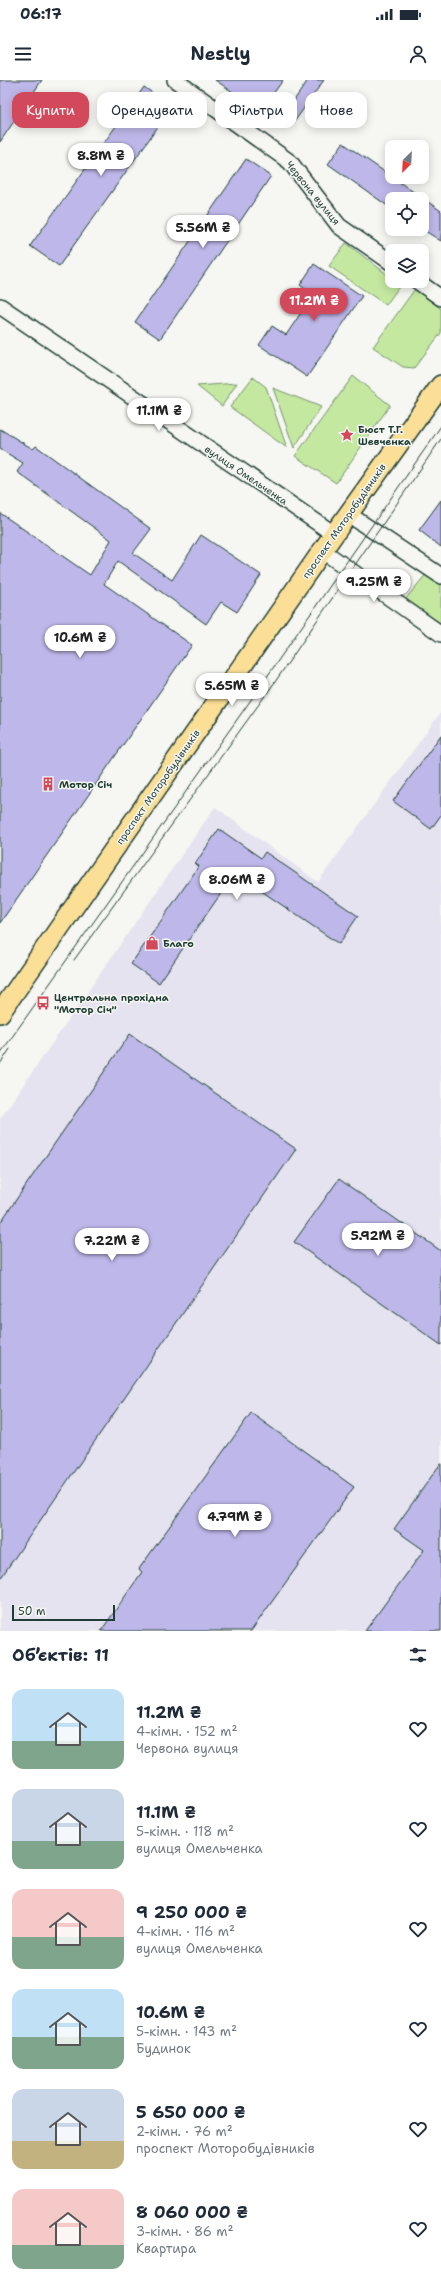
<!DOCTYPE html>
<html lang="uk">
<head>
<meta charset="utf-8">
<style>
  :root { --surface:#fff; --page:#f6f6f7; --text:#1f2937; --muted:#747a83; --accent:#d1495b }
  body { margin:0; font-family:"Shantell Sans",sans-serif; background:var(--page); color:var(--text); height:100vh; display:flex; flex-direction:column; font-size:15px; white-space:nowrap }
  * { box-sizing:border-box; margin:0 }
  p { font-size:13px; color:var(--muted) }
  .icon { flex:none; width:22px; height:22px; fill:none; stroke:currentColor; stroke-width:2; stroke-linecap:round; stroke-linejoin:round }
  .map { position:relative; height:1551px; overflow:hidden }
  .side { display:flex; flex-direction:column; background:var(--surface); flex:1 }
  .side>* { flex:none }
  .guide { position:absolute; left:12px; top:12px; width:417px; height:36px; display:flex; gap:8px }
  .needle { width:26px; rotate:204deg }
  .tools { position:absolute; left:385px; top:60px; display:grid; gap:8px }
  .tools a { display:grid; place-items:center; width:44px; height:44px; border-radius:8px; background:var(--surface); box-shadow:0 2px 10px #0003; font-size:20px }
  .scale { position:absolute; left:12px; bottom:10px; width:103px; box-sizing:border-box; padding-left:4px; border:2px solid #1f3d34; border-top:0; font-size:11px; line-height:14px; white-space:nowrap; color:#1f3d34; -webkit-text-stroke:3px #f6f6f2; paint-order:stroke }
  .price { position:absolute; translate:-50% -34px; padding:0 9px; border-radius:14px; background:#fff; color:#222; font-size:13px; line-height:26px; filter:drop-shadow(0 1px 2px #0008) }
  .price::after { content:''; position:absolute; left:50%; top:24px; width:12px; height:9px; margin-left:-6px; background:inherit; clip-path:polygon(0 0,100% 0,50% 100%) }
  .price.active { background:var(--accent); color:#fff }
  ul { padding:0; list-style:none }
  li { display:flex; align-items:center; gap:12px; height:100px; padding:0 12px }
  li span { display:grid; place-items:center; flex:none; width:112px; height:80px; border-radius:12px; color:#555 }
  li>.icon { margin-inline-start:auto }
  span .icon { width:48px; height:48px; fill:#fffc; stroke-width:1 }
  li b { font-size:17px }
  h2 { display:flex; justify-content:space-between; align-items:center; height:48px; padding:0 12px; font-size:17px }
  .tag { padding:0 14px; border-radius:12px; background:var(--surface); box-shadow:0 2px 10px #0003; font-size:14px; line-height:36px }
  .tag.active { background:var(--accent); color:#fff }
  .status { display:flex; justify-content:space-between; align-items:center; height:28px; padding:0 20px; background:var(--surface); direction:ltr }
  .status svg { height:11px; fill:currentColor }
  header { display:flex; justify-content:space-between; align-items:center; height:52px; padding:0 12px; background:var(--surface); font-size:18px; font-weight:700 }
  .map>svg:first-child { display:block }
  .built { fill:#e5e3ef }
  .green { fill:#c5e8a1; stroke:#72926a }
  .building { fill:#beb7e9; stroke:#1f3d34 }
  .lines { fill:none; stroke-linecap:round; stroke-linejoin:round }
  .minor-casing { stroke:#1f3d34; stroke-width:18 }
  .major-casing { stroke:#1f3d34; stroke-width:22 }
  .minor { stroke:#f6f6f2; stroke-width:15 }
  .major { stroke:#fbdf96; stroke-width:19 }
  .tram { stroke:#1f3d34; stroke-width:1 }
  .labels { text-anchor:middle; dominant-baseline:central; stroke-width:3; stroke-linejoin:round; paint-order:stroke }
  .street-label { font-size:10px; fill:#1f3d34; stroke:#f6f6f2 }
  .poi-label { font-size:10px; font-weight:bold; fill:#1f3d34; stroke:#f6f6f2; text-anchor:start }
</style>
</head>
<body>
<div class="status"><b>06:17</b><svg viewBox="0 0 49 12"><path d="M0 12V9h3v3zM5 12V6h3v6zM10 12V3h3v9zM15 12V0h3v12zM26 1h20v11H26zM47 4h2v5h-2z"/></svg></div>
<header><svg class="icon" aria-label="menu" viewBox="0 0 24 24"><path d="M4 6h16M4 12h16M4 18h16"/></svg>Nestly<svg class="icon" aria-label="person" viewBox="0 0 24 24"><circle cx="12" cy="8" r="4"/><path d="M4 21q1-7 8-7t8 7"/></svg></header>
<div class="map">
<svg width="441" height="1551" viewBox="0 0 441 1551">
  <rect width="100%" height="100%" fill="#f6f6f2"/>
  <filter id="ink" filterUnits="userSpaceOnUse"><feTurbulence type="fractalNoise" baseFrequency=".025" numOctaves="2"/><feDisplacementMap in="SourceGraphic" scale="8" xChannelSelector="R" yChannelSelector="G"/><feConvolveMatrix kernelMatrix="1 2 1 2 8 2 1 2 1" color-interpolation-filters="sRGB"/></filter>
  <g filter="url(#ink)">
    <path class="built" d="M441,632V1551H0V1039L215,727L318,802Z"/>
    <g class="green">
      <path d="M346,163L392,198V201L401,204L386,225L329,186Z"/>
      <path d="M415,209L441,229V253L414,288L403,287L373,267Z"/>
      <path d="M353,296L390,325L336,403L295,376Z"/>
      <path d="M253,297L266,307L287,368L230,327Z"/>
      <path d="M237,303L222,326L197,306Z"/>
      <path d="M273,308L321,327L294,368Z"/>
      <path d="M427,493L441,503V547L404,521Z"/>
    </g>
    <g class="building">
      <path d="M0,0H42L0,62Z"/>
      <path d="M215,0H283L261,31Z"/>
      <path d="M308,0H324L292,45L282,38Z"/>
      <path d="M144,7L172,27L59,186L30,166Z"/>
      <path d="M343,63L441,131V161L422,149V119H392V129L328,84Z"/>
      <path d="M246,79L271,96L160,259L135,242Z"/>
      <path d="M314,184L362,216L307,297L259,265L272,246L286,255L313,215L300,205Z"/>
      <path d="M0,349L33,369L36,366L151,449L133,473L172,500L201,455L261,495L237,532L221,522L206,544L118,481L104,504L192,565L0,843V433L90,495L111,460L17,392L23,383L0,369Z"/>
      <path d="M441,420V467L419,450Z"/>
      <path d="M441,655V735L431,749L393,721Z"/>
      <path d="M219,749L261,778L265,772L358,836L339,864L235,793L159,903L131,884L199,786L195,784Z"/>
      <path d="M130,954L296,1069L0,1499V1143Z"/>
      <path d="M339,1099L441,1171V1265L294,1162Z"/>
      <path d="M251,1333L354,1407L251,1551H101L142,1492L139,1489Z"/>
      <path d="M441,1383V1551H365L424,1470L394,1449Z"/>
    </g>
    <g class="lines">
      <g class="minor-casing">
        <g id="minor">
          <path d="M175,0L290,82L339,146L392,183"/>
          <path d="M417,201L441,218"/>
          <path d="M0,226L334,454"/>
          <path d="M348,434L441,496"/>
          <path d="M323,471L441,554"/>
        </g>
      </g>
      <g class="major-casing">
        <path id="major" d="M0,933L334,454L441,305"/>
      </g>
      <use href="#minor" class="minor"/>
      <use href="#major" class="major"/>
      <g class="tram">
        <path d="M74,880L275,602L441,359"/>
        <path d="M0,974L248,624L441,346"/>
        <path d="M0,984L10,969"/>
      </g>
    </g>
  </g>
  <defs>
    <g id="sight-bare" transform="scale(1.08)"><path d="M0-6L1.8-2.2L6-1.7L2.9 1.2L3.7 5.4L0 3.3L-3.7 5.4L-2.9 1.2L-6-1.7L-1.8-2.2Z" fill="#d1495b" stroke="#f6f6f2" stroke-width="2.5" paint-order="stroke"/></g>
    <g id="building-bare" transform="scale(1.08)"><path d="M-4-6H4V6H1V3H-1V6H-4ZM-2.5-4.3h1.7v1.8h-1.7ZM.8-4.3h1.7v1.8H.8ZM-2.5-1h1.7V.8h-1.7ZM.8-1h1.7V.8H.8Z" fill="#d1495b" stroke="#f6f6f2" stroke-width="2.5" paint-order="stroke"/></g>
    <g id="shop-bare" transform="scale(1.08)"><path d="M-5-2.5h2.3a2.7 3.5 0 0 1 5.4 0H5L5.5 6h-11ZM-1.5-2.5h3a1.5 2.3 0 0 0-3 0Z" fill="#d1495b" stroke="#f6f6f2" stroke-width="2.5" paint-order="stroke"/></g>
    <g id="bus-bare" transform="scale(1.08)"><path d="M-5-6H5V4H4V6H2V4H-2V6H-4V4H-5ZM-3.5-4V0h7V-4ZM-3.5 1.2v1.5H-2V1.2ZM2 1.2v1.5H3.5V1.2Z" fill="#d1495b" stroke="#f6f6f2" stroke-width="2.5" paint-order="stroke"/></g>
  </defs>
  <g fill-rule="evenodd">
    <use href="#sight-bare" x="347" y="355"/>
    <use href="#building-bare" x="48" y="704"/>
    <use href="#shop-bare" x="152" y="863"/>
    <use href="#bus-bare" x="43" y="923"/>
  </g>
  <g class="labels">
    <g class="street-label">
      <text transform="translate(313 113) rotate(51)">Червона вулиця</text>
      <text transform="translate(246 395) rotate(34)">вулиця Омельченка</text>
      <text transform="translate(344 441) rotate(-55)">проспект Моторобудівників</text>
      <text transform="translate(158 707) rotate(-55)">проспект Моторобудівників</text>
    </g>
    <g class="poi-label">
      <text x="358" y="349">Бюст Т.Г.<tspan x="358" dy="12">Шевченка</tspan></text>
      <text x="59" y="704">Мотор Січ</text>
      <text x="163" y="863">Благо</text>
      <text x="54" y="917">Центральна прохідна<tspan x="54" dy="12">"Мотор Січ"</tspan></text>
    </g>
  </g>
</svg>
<div class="tools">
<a><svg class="needle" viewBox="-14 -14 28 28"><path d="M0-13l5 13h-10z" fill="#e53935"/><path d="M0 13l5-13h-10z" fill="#747a83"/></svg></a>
<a><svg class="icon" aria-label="locate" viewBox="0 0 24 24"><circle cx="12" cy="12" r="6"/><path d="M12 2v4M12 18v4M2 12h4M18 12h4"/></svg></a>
<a><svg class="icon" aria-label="layers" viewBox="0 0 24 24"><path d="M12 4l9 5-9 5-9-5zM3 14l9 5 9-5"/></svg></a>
</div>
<div class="scale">50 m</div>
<b class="price" style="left:101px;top:97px">8.8M ₴</b>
<b class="price" style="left:203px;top:169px">5.56M ₴</b>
<b class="price active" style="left:314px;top:242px">11.2M ₴</b>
<b class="price" style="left:159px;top:352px">11.1M ₴</b>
<b class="price" style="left:374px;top:523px">9.25M ₴</b>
<b class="price" style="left:80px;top:579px">10.6M ₴</b>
<b class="price" style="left:232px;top:627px">5.65M ₴</b>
<b class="price" style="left:237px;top:821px">8.06M ₴</b>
<b class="price" style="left:378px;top:1177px">5.92M ₴</b>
<b class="price" style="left:112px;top:1182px">7.22M ₴</b>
<b class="price" style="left:235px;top:1458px">4.79M ₴</b>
<div class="guide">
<a class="tag active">Купити</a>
<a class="tag">Орендувати</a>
<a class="tag">Фільтри</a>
<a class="tag">Нове</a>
</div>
</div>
<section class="side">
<h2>Об’єктів: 11<svg class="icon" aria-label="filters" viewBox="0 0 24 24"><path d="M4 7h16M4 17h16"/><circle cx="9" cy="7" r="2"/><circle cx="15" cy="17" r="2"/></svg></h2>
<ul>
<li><span style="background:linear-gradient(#bfe0f5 65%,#7fa58c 0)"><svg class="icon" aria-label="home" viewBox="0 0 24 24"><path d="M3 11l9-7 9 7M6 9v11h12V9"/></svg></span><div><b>11.2M ₴</b><p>4-кімн. · 152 m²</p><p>Червона вулиця</p></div><svg class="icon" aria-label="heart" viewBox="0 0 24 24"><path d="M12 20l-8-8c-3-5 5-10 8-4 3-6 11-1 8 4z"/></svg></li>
<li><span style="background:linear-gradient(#c9d6e8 65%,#7fa58c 0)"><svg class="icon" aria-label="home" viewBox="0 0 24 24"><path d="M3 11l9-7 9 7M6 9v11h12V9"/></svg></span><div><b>11.1M ₴</b><p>5-кімн. · 118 m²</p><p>вулиця Омельченка</p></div><svg class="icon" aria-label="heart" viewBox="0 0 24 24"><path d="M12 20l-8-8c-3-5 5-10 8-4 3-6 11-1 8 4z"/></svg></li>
<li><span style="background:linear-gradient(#f6c9c9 60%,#7fa58c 0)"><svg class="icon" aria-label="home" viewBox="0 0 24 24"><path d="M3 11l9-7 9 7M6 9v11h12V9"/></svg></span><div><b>9 250 000 ₴</b><p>4-кімн. · 116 m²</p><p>вулиця Омельченка</p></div><svg class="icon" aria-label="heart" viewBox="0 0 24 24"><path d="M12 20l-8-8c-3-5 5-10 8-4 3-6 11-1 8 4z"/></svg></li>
<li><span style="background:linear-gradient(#bfe0f5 60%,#7fa58c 0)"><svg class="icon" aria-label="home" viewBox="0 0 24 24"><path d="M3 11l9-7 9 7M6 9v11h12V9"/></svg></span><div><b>10.6M ₴</b><p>5-кімн. · 143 m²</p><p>Будинок</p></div><svg class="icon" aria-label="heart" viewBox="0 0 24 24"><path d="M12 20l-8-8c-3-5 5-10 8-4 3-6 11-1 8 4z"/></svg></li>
<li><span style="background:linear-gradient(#c9d6e8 65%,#c2b280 0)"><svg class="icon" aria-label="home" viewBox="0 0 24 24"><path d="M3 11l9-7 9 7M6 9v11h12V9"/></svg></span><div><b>5 650 000 ₴</b><p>2-кімн. · 76 m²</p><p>проспект Моторобудівників</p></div><svg class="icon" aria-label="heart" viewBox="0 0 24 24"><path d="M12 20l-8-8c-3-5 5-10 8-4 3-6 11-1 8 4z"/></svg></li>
<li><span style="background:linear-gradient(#f6c9c9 70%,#7fa58c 0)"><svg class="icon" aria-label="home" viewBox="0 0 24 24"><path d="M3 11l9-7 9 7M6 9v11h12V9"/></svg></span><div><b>8 060 000 ₴</b><p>3-кімн. · 86 m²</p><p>Квартира</p></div><svg class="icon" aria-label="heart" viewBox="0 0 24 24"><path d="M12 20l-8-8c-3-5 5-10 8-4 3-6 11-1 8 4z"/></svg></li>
</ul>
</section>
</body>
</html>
